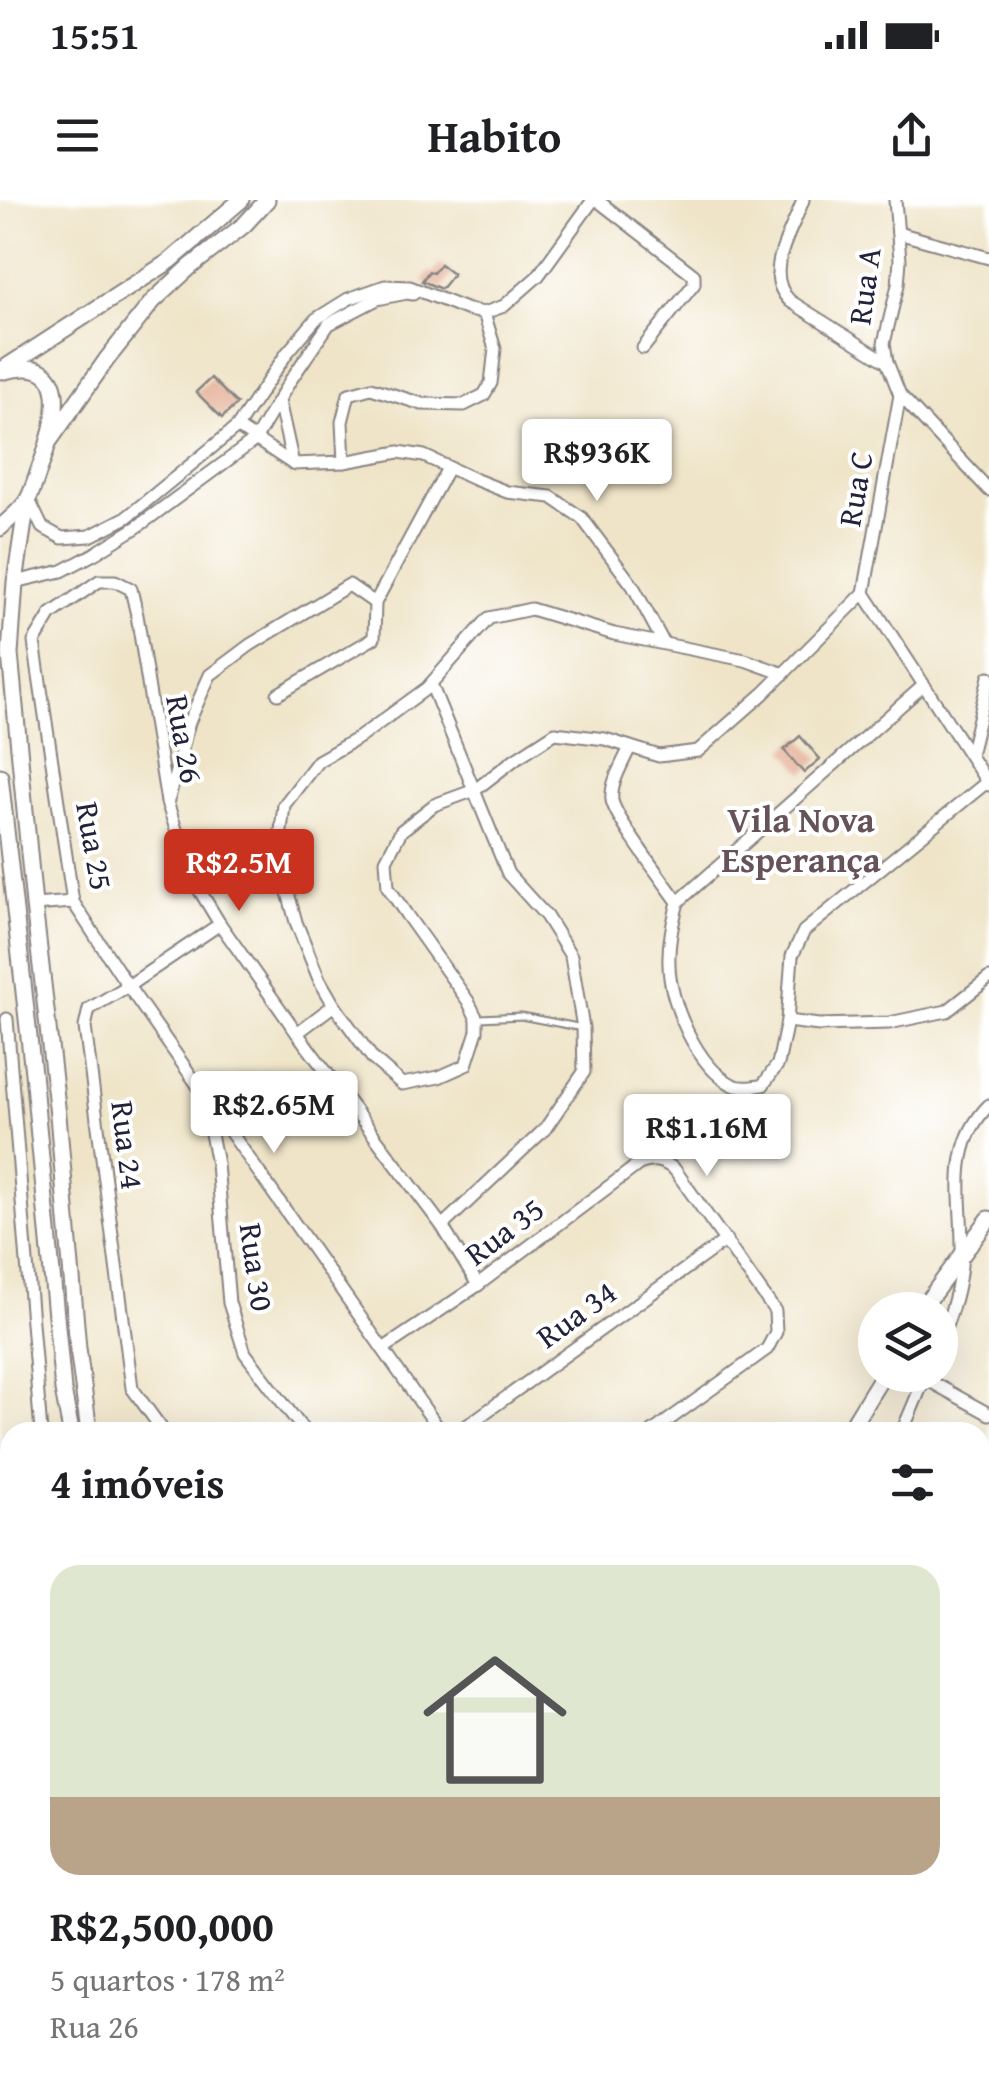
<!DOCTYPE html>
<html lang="pt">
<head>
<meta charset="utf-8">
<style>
  :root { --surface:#fff; --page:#f6f6f6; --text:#202124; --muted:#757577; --accent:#c8321e }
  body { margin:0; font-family:"Gentium Book Plus",serif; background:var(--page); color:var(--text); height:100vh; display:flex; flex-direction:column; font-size:38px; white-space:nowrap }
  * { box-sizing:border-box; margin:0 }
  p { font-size:32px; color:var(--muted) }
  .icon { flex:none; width:55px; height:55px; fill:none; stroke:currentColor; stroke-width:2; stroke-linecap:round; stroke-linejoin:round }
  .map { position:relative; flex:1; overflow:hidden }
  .side { position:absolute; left:0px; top:1222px; width:990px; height:672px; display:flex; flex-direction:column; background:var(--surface); border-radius:30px 30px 0 0; box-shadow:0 10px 40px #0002 }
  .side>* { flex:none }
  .buttons { position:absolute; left:858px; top:1092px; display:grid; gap:20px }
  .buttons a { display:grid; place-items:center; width:100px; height:100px; border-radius:50%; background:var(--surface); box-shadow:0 10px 40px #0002; font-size:50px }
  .price { position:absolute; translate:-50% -85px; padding:0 22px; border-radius:10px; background:#fff; color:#222; font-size:32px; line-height:65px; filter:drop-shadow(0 2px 5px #0008) }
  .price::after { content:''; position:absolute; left:50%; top:60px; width:30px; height:22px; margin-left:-15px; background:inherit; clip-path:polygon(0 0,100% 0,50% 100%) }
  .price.current { background:var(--accent); color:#fff }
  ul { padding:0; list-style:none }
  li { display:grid; align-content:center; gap:20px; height:530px; padding:0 50px }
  li span { display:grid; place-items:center; height:310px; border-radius:30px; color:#555 }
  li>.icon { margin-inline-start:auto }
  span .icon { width:180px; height:180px; fill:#fffc; stroke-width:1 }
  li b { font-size:42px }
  h2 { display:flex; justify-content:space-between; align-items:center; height:120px; padding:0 50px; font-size:42px }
  .status { display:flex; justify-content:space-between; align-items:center; height:70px; padding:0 50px; background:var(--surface); direction:ltr }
  .status svg { height:28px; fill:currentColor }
  header { display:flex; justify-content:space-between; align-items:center; height:130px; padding:0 50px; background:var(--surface); font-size:45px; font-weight:800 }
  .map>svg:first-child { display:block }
  .building { fill:#e3ae95 }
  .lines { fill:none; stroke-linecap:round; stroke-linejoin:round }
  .service-casing { stroke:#888382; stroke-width:9 }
  .minor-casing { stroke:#888382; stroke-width:15 }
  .secondary-casing { stroke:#888382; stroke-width:19 }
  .trunk-casing { stroke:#888382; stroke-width:21 }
  .service { stroke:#fff; stroke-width:5 }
  .minor { stroke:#fff; stroke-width:11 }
  .secondary { stroke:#fff; stroke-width:15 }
  .trunk { stroke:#fff; stroke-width:18 }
  .labels { text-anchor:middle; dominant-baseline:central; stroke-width:8; stroke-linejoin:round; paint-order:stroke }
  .street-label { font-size:32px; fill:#22223b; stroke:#fff }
  .neighbourhood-label { font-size:35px; font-weight:bold; fill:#66535a; stroke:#fff }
</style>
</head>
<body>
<div class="status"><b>15:51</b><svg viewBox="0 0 49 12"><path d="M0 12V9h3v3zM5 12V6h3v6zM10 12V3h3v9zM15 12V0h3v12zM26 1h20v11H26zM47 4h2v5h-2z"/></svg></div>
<header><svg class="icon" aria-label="menu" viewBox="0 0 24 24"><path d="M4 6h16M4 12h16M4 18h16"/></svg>Habito<svg class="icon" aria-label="share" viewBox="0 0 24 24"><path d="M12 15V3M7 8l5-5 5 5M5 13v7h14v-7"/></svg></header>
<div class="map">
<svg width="989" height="1893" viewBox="0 0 989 1893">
  <rect width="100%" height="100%" fill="#fff"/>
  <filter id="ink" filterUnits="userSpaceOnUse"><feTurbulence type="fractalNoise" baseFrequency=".01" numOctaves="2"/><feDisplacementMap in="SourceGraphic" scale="20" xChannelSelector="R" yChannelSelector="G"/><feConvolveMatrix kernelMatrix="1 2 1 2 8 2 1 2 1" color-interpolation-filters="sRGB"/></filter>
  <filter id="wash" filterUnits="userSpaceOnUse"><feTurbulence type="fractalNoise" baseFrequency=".0048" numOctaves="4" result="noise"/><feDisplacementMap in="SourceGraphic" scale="40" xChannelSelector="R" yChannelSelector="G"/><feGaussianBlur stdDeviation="2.25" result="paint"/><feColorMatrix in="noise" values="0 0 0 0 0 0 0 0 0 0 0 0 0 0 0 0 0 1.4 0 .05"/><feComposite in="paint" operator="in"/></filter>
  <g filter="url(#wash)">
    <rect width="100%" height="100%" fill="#efe4c8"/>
    <g id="blocks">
      <g class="building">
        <path d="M440,64L453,74L441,89L422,81L429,71L433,73Z"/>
        <path d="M211,178L237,204L222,218L196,192Z"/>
        <path d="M800,536L820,559L804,573L784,550Z"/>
      </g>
    </g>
  </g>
  <g filter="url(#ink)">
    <use href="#blocks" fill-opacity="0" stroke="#888382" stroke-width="2.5"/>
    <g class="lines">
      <g class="service-casing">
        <path id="service" d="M480,818L521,816L583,828"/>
      </g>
      <g class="minor-casing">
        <g id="minor">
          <path d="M597,0L694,75V84L643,148"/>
          <path d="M803,0C793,30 761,73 790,101L887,162"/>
          <path d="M895,0L900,60L898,85L884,143L887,162L900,195L989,290"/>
          <path d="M898,33L989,58"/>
          <path d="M279,201L293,264"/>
          <path d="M237,227L293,264"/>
          <path d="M344,262L342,222L349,194L371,188L422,204L464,205L484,195L491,183L495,149L484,113"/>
          <path d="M293,264L344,262L399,252L424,256L474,279L507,292L551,297L582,318L633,386L663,442"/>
          <path d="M28,298L42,327L62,338L90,336L127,317L237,227L287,153L316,119L348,99L385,86L410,87L468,110L484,113L504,106L538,76L593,0"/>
          <path d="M15,382L62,371L94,354L137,327L255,240L290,181L329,124L377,99L407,93L413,94"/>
          <path d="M864,393L989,585"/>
          <path d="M864,393L900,195"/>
          <path d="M784,474L745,460L614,434L531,409L489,418L427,488L360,537L318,561L284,605L278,656L296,722L319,779L334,805L373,859L402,884L439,877L466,865L477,831V819L468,801L406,714L388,687L386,660L401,631L434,605L475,590L515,559L555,533L605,539L659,556L698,551L764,493L864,393"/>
          <path d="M431,484L508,674L546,716L571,756L583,828L584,872L545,929L442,1026"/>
          <path d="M924,485L678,702C673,722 668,743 669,764C669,802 697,867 733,885C742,889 754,887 763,885L778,864L787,821L792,756L804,731L987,582"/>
          <path d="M278,494L374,438L375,403L448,268"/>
          <path d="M630,547C623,563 610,583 612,600C615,619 665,683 678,702"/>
          <path d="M970,555L989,477"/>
          <path d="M169,598L189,522L210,475L250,445L349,385L375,403"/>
          <path d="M34,705L73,702"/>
          <path d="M7,819L41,1232"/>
          <path d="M787,821L819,825L889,823L947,811L989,778"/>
          <path d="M297,833L334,805"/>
          <path d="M203,893L217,964L229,1103L245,1153L305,1232"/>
          <path d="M940,1141C952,1113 961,1082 962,1052C963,998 947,948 989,905"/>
          <path d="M383,1149L478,1085L639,964C653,958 663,960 675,970L775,1111L776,1132L767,1149L652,1232"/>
          <path d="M924,1178L989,1214"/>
          <path d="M164,1232L132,1188L85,827L89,809L128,786L220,724"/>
          <path d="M441,1232L128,786L73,702L34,442L51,414L99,381H115L131,389L137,415L167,602L192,678L220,724L297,833L442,1026L478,1085"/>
          <path d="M458,1232L726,1040"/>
          <path d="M902,1232L926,1175"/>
          <path d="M0,1442L10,1457"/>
          <path d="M980,1486L989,1492"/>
          <path d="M0,1605L10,1586"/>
          <path d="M0,1743L10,1747"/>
          <path d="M0,1865L10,1877"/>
          <path d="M16,1885L23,1893"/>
          <path d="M300,1885L317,1893"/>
          <path d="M370,1893L374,1885"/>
        </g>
      </g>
      <g class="secondary-casing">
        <g id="secondary">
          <path d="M0,171L170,61L241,0"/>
          <path d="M50,240L107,159L153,101L190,67L244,25L267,0"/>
          <path d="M27,302L15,382L10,454L34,705L58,915L78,1148L89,1232"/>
          <path d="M0,328C9,319 22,310 28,299C34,288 37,274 42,262C56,222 75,153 5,171"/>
          <path d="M0,576L33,873L63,1190L71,1232"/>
          <path d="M921,1110L989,1019"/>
          <path d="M848,1232L883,1175"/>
          <path d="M980,1878L989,1880"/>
          <path d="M923,1885L954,1893"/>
        </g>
      </g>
      <g class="trunk-casing">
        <g id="trunk">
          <path d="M482,1893L488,1885"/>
          <path d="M505,1893L512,1885"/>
        </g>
      </g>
      <use href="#service" class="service"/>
      <use href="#minor" class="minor"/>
      <use href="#secondary" class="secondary"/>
      <use href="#trunk" class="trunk"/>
    </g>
  </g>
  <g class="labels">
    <g class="street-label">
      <text transform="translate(864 86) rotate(-82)">Rua A</text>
      <text transform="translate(855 289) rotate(-80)">Rua C</text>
      <text transform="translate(185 539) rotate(80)">Rua 26</text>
      <text transform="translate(95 646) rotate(80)">Rua 25</text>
      <text transform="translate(128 945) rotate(83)">Rua 24</text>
      <text transform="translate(504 1031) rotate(-37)">Rua 35</text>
      <text transform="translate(257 1067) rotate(82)">Rua 30</text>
      <text transform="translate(576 1114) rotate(-36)">Rua 34</text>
    </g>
    <g class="neighbourhood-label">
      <text x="801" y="619">Vila Nova<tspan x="801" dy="40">Esperança</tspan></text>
    </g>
  </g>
</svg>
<div class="buttons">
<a><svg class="icon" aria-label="layers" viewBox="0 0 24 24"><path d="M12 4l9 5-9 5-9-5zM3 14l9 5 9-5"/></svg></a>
</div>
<b class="price" style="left:597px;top:304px">R$936K</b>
<b class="price current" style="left:239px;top:714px">R$2.5M</b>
<b class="price" style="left:274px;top:956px">R$2.65M</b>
<b class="price" style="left:707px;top:979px">R$1.16M</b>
<section class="side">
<h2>4 imóveis<svg class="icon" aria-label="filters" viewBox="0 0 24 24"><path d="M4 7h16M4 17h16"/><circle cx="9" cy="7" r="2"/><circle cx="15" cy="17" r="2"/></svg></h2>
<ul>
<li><span style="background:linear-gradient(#dfe7d0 75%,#b9a48a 0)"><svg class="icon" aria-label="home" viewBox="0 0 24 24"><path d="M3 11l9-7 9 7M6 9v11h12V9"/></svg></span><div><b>R$2,500,000</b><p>5 quartos · 178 m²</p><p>Rua 26</p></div></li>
</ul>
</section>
</div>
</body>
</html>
